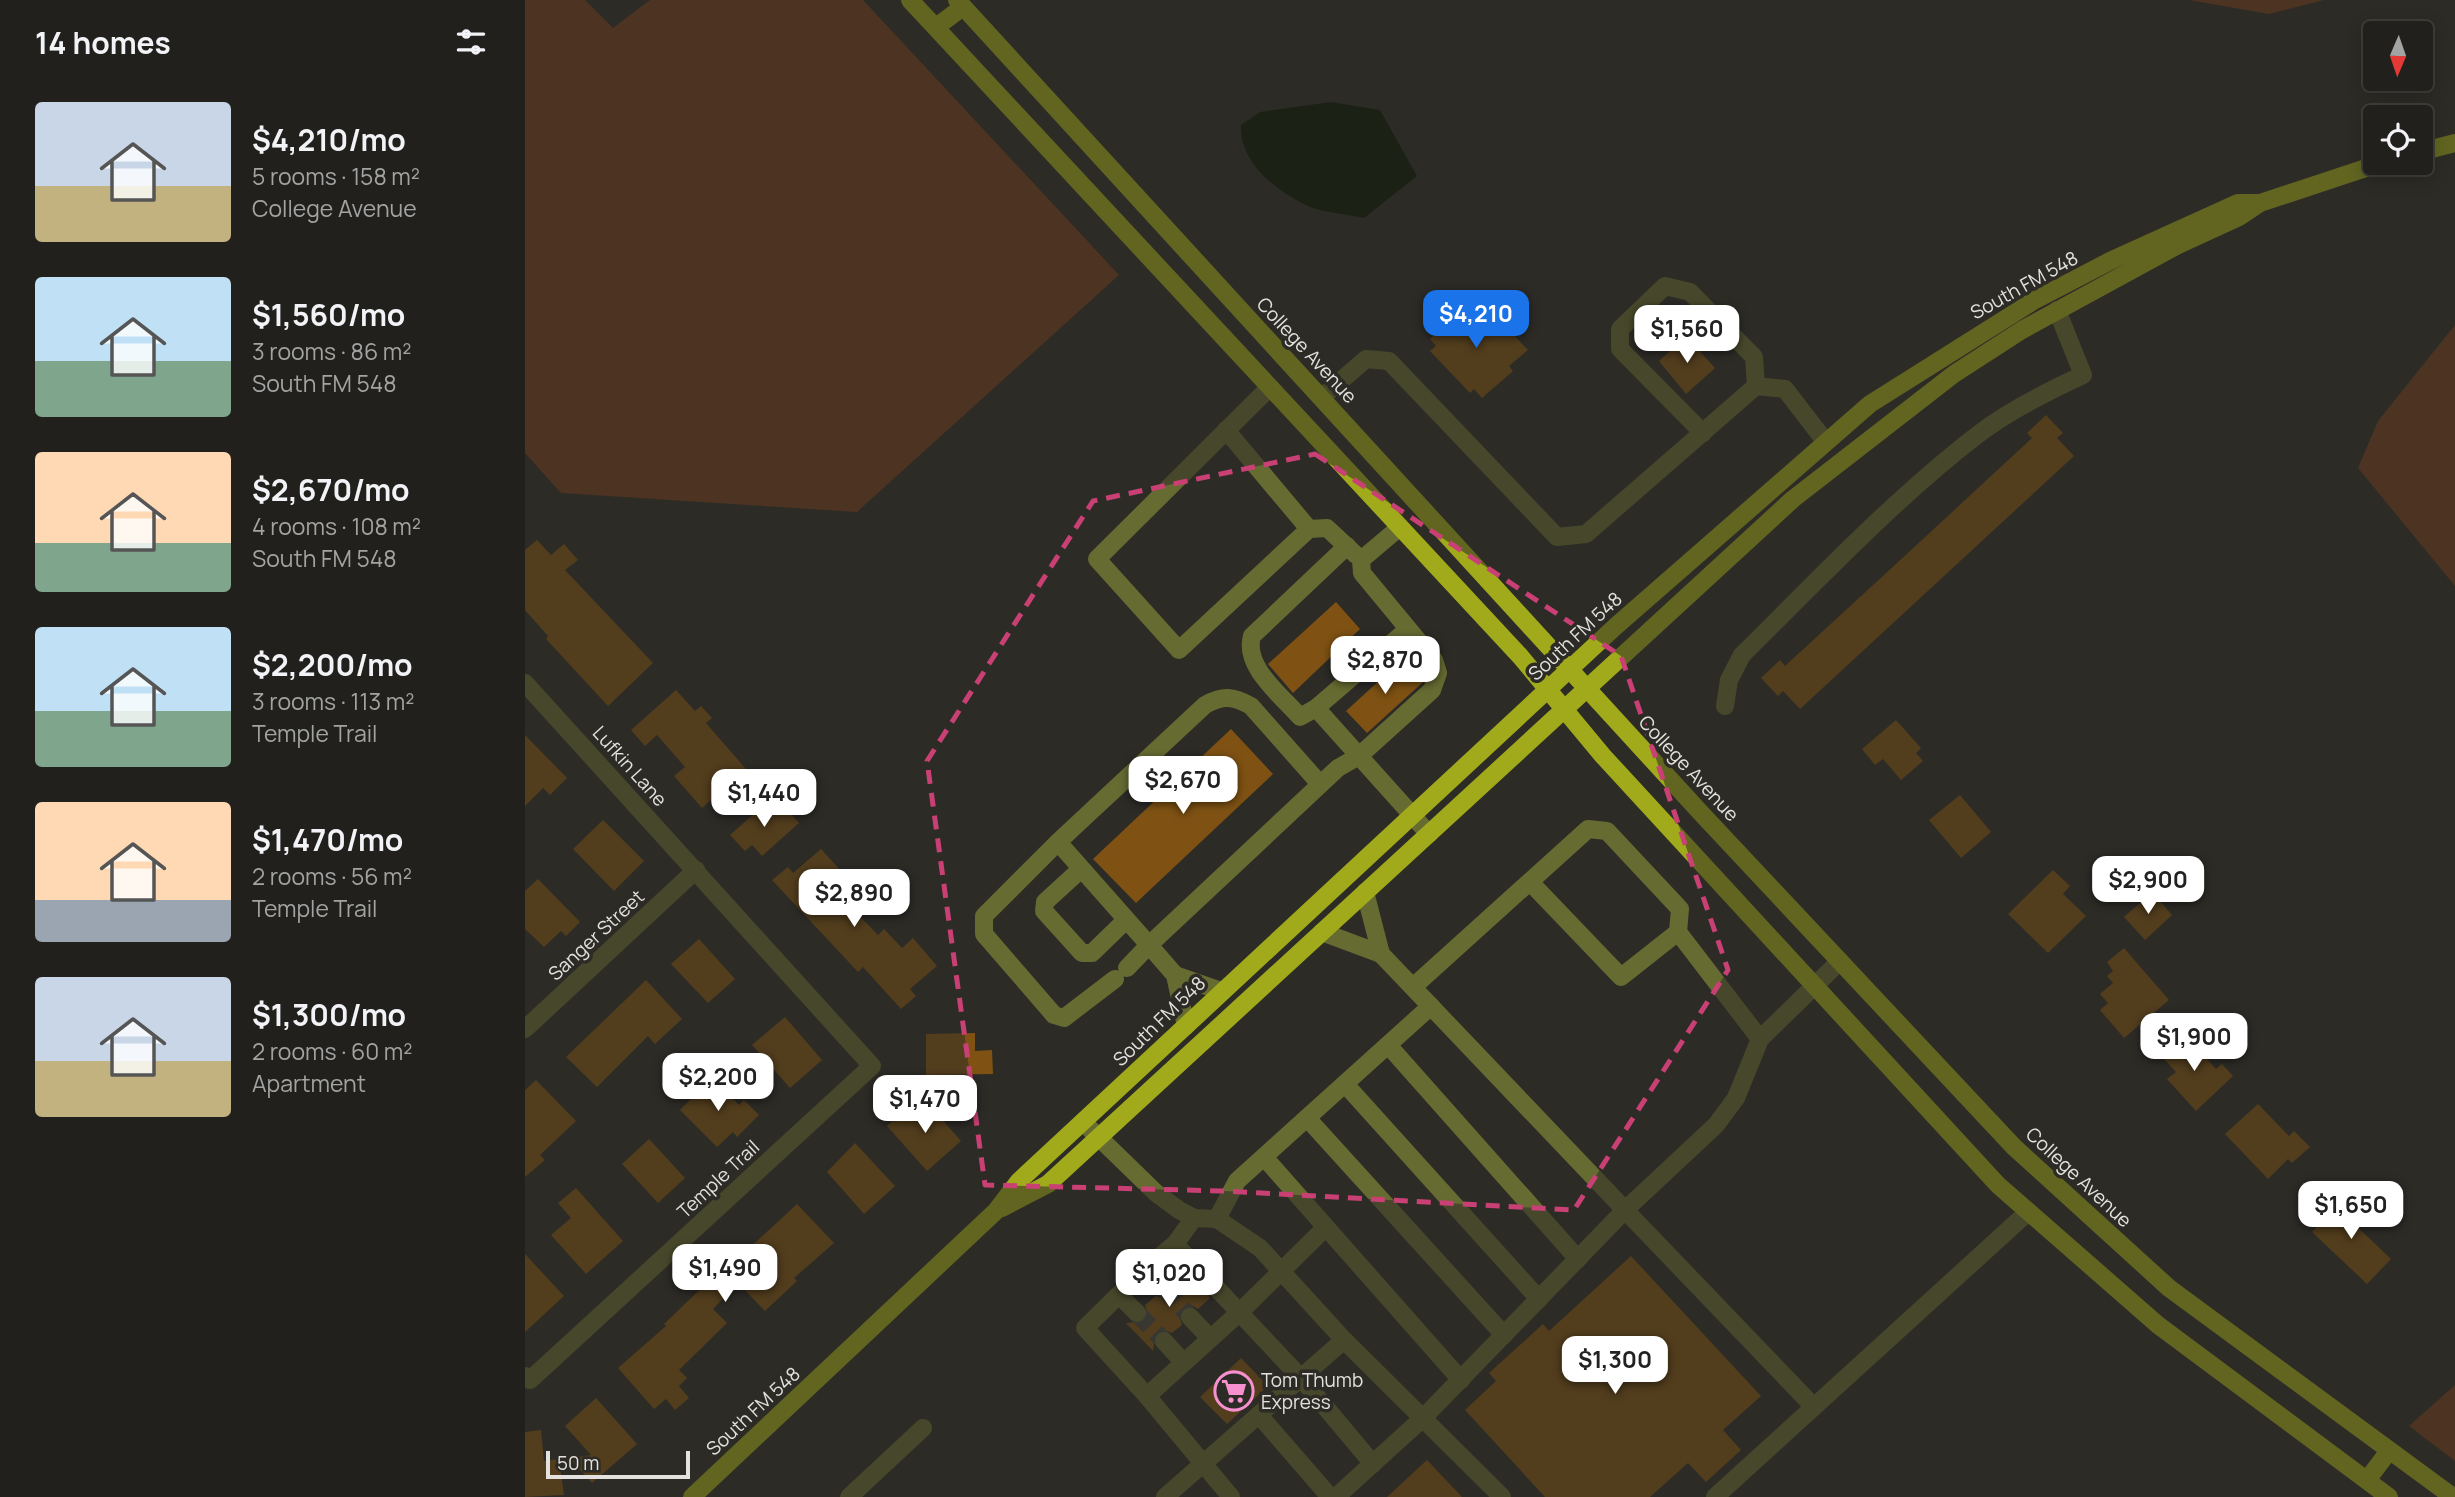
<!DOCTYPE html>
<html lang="en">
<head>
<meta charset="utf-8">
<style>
  :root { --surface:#22201c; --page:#2e2d29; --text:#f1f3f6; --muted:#a2a3a3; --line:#3f3e3b; --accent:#1a73e8 }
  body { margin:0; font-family:Manrope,sans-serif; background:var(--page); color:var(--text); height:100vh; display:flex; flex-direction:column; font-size:26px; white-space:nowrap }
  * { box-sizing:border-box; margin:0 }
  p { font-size:23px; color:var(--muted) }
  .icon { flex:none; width:38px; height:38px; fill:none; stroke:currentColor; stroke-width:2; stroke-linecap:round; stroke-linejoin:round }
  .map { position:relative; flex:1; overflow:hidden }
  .side { display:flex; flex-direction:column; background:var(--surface); width:525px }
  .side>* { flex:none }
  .needle { width:46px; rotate:182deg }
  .fabs { position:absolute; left:1838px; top:21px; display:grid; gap:14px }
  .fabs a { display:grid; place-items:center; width:70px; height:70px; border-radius:7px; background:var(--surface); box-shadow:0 4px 18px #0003,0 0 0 2px var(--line); font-size:35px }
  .scale { position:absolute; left:21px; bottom:18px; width:144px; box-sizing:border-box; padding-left:7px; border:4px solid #e3e2de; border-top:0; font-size:19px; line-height:24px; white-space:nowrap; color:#e3e2de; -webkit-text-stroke:5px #2d2b26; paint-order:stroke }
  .price { position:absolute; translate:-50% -60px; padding:0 16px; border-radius:14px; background:#fff; color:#222; font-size:23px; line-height:46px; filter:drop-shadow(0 2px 4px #0008) }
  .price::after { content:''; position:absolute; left:50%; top:42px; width:21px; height:16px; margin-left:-10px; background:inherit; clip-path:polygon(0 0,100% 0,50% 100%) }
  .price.selected { background:var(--accent); color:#fff }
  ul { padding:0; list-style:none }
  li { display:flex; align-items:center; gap:21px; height:175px; padding:0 35px }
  li span { display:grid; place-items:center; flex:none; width:196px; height:140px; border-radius:7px; color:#555 }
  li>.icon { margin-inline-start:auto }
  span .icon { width:84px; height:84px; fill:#fffc; stroke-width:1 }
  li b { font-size:30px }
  h2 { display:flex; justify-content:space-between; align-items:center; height:84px; padding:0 35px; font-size:30px }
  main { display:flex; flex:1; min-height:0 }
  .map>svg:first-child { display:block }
  .green { fill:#743c1b }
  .water { fill:#071601 }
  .building { fill:#7f5213 }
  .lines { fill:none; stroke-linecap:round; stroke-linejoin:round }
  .minor-tunnel { stroke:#484642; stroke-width:18; stroke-dasharray:18 9; stroke-linecap:butt }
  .minor { stroke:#666b32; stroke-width:18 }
  .major { stroke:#a1aa1a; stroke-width:18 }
  .marked { fill:none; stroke:#c94075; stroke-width:5; stroke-dasharray:14 9; stroke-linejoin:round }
  .labels { text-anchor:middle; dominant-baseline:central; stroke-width:7; stroke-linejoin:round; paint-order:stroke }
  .street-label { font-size:19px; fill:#e3e2de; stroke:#2d2b26 }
  .poi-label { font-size:19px; fill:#e3e2de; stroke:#2d2b26; text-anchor:start }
</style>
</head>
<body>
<main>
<section class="side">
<h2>14 homes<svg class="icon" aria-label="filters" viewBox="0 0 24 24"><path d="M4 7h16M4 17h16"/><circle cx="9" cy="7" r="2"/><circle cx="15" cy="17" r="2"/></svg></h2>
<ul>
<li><span style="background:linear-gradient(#c9d6e8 60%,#c2b280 0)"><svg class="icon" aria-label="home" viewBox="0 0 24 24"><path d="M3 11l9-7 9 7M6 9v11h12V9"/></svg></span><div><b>$4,210/mo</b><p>5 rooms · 158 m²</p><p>College Avenue</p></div></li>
<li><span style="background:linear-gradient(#bfe0f5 60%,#7fa58c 0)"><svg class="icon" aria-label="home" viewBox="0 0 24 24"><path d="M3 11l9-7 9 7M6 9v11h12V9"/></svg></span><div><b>$1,560/mo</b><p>3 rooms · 86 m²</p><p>South FM 548</p></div></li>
<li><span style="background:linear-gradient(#ffd9b3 65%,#7fa58c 0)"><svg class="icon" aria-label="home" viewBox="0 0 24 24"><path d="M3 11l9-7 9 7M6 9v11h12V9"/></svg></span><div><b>$2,670/mo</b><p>4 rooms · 108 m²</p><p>South FM 548</p></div></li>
<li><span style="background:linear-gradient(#bfe0f5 60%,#7fa58c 0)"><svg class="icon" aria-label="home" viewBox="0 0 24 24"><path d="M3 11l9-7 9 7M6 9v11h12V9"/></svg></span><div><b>$2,200/mo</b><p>3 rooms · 113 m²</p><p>Temple Trail</p></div></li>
<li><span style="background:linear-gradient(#ffd9b3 70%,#9aa5b1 0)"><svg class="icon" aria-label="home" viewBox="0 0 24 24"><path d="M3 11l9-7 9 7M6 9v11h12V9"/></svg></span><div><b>$1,470/mo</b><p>2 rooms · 56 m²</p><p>Temple Trail</p></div></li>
<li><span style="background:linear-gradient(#c9d6e8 60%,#c2b280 0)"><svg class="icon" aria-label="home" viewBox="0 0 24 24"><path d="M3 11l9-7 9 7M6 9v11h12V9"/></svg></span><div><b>$1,300/mo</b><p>2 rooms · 60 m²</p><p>Apartment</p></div></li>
</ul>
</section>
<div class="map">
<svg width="1930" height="1497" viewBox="0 0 1930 1497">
  <rect width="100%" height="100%" fill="#2d2b26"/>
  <g class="green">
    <path d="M0,0H60L88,28L125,0H338L594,275L332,512L36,493L0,453Z"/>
    <path d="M1664,0H1799L1744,14Z"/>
    <path d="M1930,325V586L1833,468L1853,421Z"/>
    <path d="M1930,1385V1461L1884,1426Z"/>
  </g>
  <path class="water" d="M806,102L855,110L892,176L839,218C822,214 801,213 785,207C752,192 714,163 716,125L735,112Z"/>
  <g class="building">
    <path d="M948,301L979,336L985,331L1003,350L984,366L988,371L957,398L949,389L945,393L905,351L911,346L905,339Z"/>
    <path d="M1161,336L1190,368L1161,394L1134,361Z"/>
    <path d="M1521,415L1538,433L1532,438L1549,456L1275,709L1258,691L1253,696L1236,678L1255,660L1260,666L1384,552L1507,438L1502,433Z"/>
    <path d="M12,540L26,555L39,544L53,560L40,570L128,663L83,706L21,639L23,636L0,610V550Z"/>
    <path d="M811,602L835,629L768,693L743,664Z"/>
    <path d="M879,658L899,680L897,683L842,733L821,711Z"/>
    <path d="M151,690L170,711L176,706L187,718L181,723L221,769L177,808L149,776L160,767L132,735L120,746L106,730Z"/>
    <path d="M1371,720L1396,748L1391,753L1398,761L1376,780L1358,759L1350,765L1337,749Z"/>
    <path d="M706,729L748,774L611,903L568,859Z"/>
    <path d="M0,735L42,778L25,795L18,788L0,806Z"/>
    <path d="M1435,795L1466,832L1436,858L1404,820Z"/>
    <path d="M240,804L250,815L260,807L274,823L237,856L227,845L220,851L205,835Z"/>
    <path d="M78,820L119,861L89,891L48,849Z"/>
    <path d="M296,849L326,882L313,894L353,935L359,929L377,948L388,938L412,966L385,989L391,996L376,1009L338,967L333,972L247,880L263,867L268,873Z"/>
    <path d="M1528,870L1545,886L1538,894L1561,916L1523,953L1483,914Z"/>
    <path d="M13,879L55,922L41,936L36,931L19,947L0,929V891Z"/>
    <path d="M1627,892L1647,915L1620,940L1599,917Z"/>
    <path d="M174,939L210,979L183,1003L146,964Z"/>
    <path d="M1599,948L1644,1000L1599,1038L1575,1010L1583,1003L1575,994L1588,983L1582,976L1588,971L1582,962Z"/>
    <path d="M121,980L157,1019L130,1044L123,1036L72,1087L41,1057Z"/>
    <path d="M260,1017L297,1060L265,1088L227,1045Z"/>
    <path d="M450,1033V1051L467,1050L468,1074L401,1075V1034Z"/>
    <path d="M1659,1034L1691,1069L1697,1064L1708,1076L1671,1111L1642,1079L1651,1072L1635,1055Z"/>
    <path d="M187,1078L214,1105L219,1100L234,1115L212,1137L208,1132L192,1147L155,1110Z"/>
    <path d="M11,1080L51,1121L15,1155L20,1160L0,1177V1090Z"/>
    <path d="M400,1100L436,1141L402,1171L362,1126L377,1113L380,1117Z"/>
    <path d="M1733,1104L1764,1136L1769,1131L1785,1147L1767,1163L1763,1159L1743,1179L1700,1134Z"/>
    <path d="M124,1139L160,1178L133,1203L97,1164Z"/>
    <path d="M330,1143L370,1186L339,1214L302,1172Z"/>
    <path d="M51,1188L98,1241L61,1274L26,1235L46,1218L33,1203Z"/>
    <path d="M1824,1193L1838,1206L1824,1219L1866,1259L1842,1284L1787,1232Z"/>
    <path d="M272,1204L309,1243L269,1278L272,1281L240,1311L213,1283L188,1309L202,1323L154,1370L162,1378L154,1386L164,1398L150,1410L141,1399L129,1409L93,1368L141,1326L139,1324L215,1251L218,1254Z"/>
    <path d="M0,1254L39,1296L0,1332Z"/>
    <path d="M1106,1256L1236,1396L1198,1430L1216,1450L1181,1482L1163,1463L1125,1497H1020L940,1410L971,1381L964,1373L1018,1324L1024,1331Z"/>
    <path d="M659,1270L685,1298L673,1309L668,1306L658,1308L654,1314L657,1325L647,1333L637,1330L631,1333L628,1351L601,1323L620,1321L623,1315L620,1305L631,1296L641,1299L647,1296L650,1286L647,1280Z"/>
    <path d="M716,1358L743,1386L702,1424L675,1397Z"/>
    <path d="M71,1398L112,1444L67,1483L44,1458L66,1455L40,1426Z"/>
    <path d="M16,1430L19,1461L34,1459L39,1495L0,1497V1432Z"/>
    <path d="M902,1460L937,1497H862Z"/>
  </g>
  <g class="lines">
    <g class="minor-tunnel">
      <path d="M639,1288L665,1317"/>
      <path d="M612,1313L639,1341"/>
    </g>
    <g class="minor">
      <path d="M797,397L841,359L864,361L1032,537L1061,534L1231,386L1260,389L1300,441"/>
      <path d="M701,430L784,529L654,650L572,559L745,387"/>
      <path d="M1178,433L1095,349V329L1140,286L1165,292L1229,357L1231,386"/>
      <path d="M875,527L836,560L837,573L909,660L913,673L907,690L834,756L904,834"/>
      <path d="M784,529L802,528L831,555"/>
      <path d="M0,683L347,1066L5,1380L0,1376"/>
      <path d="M1200,706L1204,680L1217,655C1292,581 1367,501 1451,436C1483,411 1521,392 1558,375L1532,310"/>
      <path d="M791,708L883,629"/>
      <path d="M533,842L459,916V934L529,1015L539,1018L590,979"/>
      <path d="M555,870L520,902L519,911L557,953H567L601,920"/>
      <path d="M1005,882L1096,977L1153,932"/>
      <path d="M797,932L856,954L840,892"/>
      <path d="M602,968L624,945L533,842L680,705C698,695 708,696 726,706L795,784"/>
      <path d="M650,975L696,991"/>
      <path d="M888,987L1063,829L1082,831L1155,909L1153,932L1235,1039"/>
      <path d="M661,1026L650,975L624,945L813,768L834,756L791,708L775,717C757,696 718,667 727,636L822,546"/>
      <path d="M0,1029L171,870"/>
      <path d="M863,1045L1053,1259"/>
      <path d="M820,1084L1014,1299"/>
      <path d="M782,1118L979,1335"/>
      <path d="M558,1122L631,1193L654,1210L669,1218L692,1219L735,1248L819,1340L977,1497"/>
      <path d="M739,1157L936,1380"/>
      <path d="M669,1218L650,1244L621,1268L560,1328L622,1396L706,1497"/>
      <path d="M692,1219L712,1181L906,1006"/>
      <path d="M650,1244L776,1378L848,1464"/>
      <path d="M621,1268L639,1288"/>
      <path d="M594,1295L612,1313"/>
      <path d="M665,1317L685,1338"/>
      <path d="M639,1341L658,1362"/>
      <path d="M622,1396L715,1312L801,1227"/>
      <path d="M1289,1407L1100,1210L1191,1125L1211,1098L1235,1039L1315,961"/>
      <path d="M734,1415L805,1497"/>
      <path d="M324,1497L398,1428"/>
      <path d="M640,1497L819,1340"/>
      <path d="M811,1497L898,1418L1100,1210L856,954"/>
      <path d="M1190,1497L1503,1212"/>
    </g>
    <g class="major">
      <path d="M385,0L995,656L1078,756L1473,1185L1633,1325L1864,1497"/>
      <path d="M432,0L1175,812L1489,1147L1644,1288L1928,1497"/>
      <path d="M411,27L438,7"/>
      <path d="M1895,152L1930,143"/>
      <path d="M477,1208L523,1184L1268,499L1429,374L1497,330L1653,245L1714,217L1735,203L1856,163"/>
      <path d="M1842,1480L1864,1451"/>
      <path d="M167,1497L471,1211L494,1181L1091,626L1345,404L1510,300L1585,261L1713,203H1735"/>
    </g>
  </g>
  <path d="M0 0H1930V1497H0ZM790,454L1096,656L1203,970L1049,1210L700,1191L460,1185L402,761L568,501Z" fill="#2d2b26" fill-opacity=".55" fill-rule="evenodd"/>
  <path class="marked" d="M790,454L1096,656L1203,970L1049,1210L700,1191L460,1185L402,761L568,501Z"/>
  <defs>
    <g id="supermarket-ring" transform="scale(2.0125)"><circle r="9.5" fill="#2d2b26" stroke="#f790cf" stroke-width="1.5"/><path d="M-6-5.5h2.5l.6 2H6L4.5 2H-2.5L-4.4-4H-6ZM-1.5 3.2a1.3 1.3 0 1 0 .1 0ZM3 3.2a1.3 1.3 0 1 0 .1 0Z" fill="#f790cf"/></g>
  </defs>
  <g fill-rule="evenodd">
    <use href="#supermarket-ring" x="709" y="1391"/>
  </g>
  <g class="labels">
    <g class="street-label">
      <text transform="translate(1499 285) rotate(-29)">South FM 548</text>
      <text transform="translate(782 350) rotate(47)">College Avenue</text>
      <text transform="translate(1050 636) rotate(-43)">South FM 548</text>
      <text transform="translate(105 766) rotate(48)">Lufkin Lane</text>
      <text transform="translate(1164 768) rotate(47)">College Avenue</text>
      <text transform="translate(71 935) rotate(-43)">Sanger Street</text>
      <text transform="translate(634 1021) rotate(-44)">South FM 548</text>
      <text transform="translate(1554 1177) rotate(43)">College Avenue</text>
      <text transform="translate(193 1179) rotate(-43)">Temple Trail</text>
      <text transform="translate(228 1411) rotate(-43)">South FM 548</text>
    </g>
    <g class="poi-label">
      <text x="736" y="1380">Tom Thumb<tspan x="736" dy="22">Express</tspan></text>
    </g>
  </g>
</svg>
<div class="fabs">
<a><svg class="needle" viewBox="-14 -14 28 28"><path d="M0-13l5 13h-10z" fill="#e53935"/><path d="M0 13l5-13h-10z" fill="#a2a3a3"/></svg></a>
<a><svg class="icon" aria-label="locate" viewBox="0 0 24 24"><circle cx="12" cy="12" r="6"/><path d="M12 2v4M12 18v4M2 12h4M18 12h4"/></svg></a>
</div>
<div class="scale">50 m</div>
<b class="price selected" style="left:951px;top:350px">$4,210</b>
<b class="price" style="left:1162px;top:365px">$1,560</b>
<b class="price" style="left:860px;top:696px">$2,870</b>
<b class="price" style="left:658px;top:816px">$2,670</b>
<b class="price" style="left:239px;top:829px">$1,440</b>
<b class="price" style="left:1623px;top:916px">$2,900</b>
<b class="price" style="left:329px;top:929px">$2,890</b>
<b class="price" style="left:1669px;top:1073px">$1,900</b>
<b class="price" style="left:193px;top:1113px">$2,200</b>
<b class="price" style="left:400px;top:1135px">$1,470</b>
<b class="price" style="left:1826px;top:1241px">$1,650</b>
<b class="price" style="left:200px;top:1304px">$1,490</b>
<b class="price" style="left:644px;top:1309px">$1,020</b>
<b class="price" style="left:1090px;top:1396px">$1,300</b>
</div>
</main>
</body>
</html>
